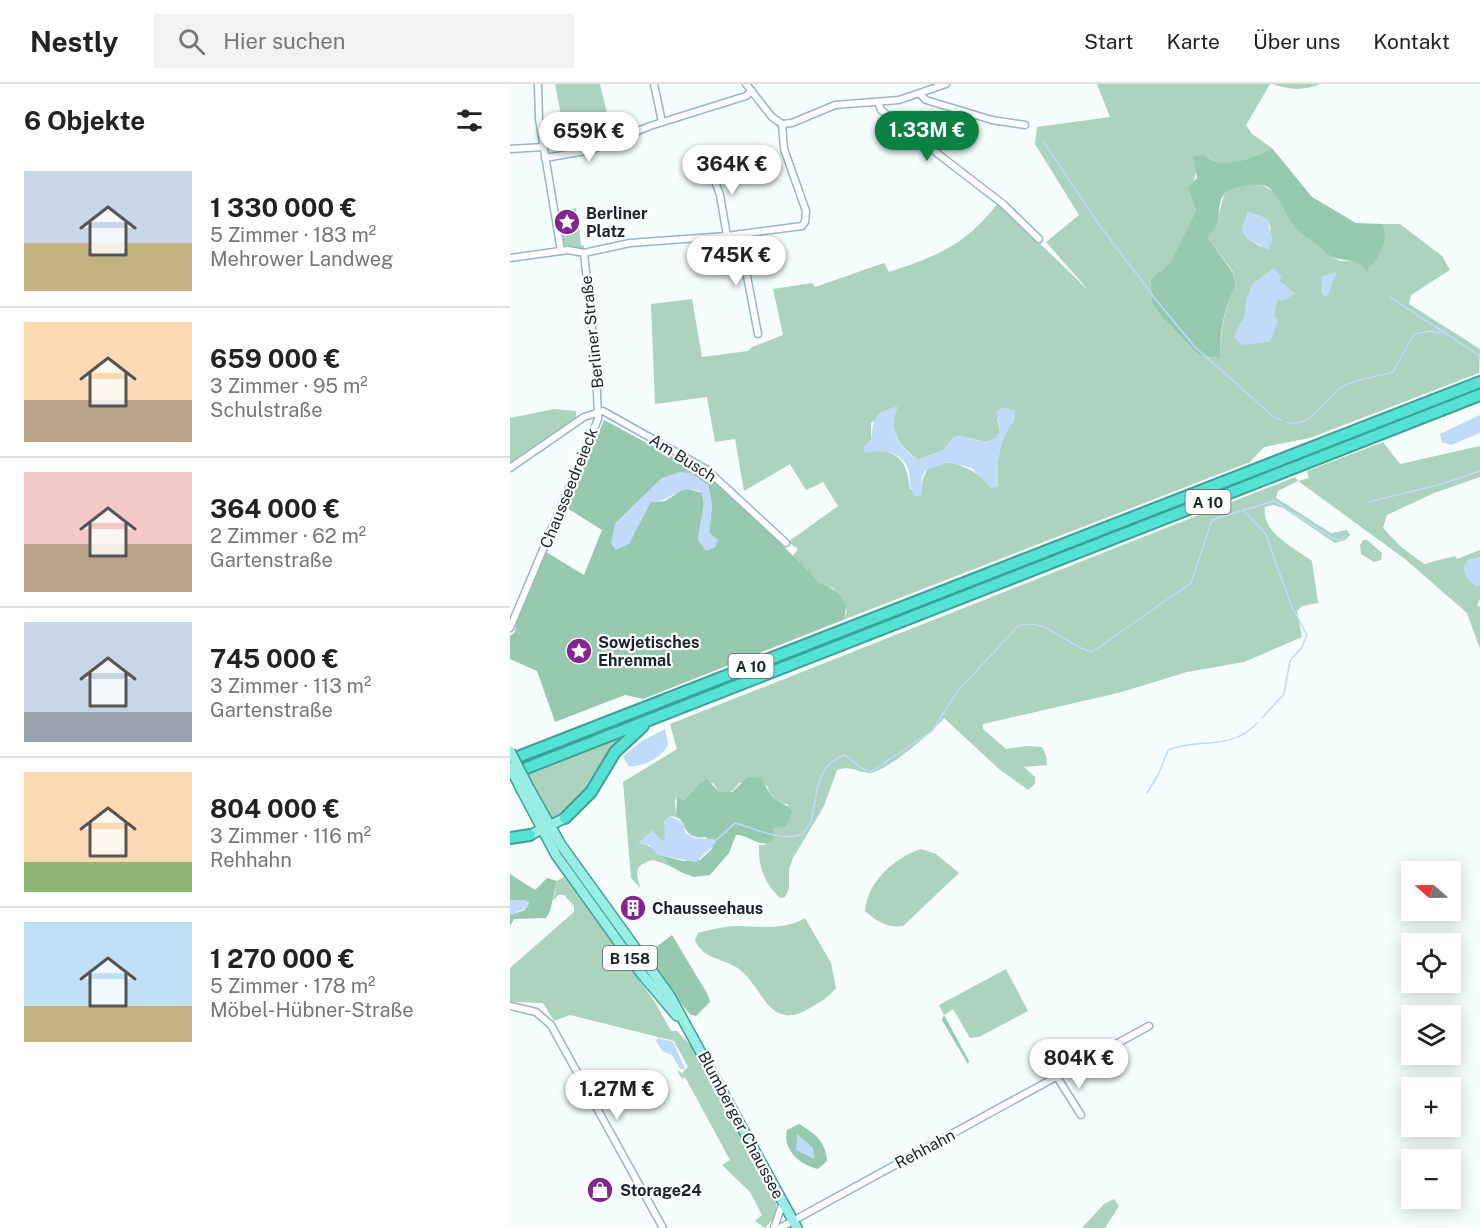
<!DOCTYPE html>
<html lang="de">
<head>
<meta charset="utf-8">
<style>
  :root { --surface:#fff; --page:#f2f2f2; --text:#222; --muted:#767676; --line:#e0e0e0; --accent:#0b8043 }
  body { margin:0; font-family:"Public Sans",sans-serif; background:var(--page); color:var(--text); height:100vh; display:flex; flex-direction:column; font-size:22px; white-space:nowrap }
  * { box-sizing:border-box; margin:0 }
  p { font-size:20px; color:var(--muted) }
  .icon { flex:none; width:33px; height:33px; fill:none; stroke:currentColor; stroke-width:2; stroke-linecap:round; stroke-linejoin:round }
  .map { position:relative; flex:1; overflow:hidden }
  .details { display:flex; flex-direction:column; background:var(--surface); width:510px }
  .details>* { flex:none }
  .needle { width:39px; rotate:290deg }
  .controls { position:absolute; left:891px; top:777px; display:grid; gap:12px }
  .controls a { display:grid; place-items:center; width:60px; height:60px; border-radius:0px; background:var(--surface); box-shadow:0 3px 15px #0003; font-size:30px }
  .price { position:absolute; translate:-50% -51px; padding:0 14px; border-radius:21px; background:#fff; color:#222; font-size:20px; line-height:39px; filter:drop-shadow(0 2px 3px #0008) }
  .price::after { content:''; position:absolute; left:50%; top:36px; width:18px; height:14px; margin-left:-9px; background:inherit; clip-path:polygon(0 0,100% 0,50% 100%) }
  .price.selected { background:var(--accent); color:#fff }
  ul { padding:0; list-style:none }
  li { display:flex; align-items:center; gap:18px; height:150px; padding:0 24px }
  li+li { border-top:2px solid var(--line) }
  li span { display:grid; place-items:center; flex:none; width:168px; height:120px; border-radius:0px; color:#555 }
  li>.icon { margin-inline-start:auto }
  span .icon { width:72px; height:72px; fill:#fffc; stroke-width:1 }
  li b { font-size:26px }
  h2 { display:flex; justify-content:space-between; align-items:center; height:72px; padding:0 24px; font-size:26px }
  header { display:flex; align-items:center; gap:36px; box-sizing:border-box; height:84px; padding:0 30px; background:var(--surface); border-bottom:2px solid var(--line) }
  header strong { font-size:28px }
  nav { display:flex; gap:33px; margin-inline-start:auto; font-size:21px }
  .search { width:420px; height:54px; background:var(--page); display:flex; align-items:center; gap:15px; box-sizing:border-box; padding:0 21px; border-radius:0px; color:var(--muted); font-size:22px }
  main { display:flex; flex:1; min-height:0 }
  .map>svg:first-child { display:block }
  .green { fill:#acd3bf; fill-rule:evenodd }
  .forest { fill:#96c9af; fill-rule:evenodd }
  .water { fill:#c0daf9 }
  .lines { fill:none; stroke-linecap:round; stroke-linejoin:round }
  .stream { stroke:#c0daf9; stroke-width:1.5 }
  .street-casing { stroke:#99b8bd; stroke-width:9 }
  .primary-casing { stroke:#3ea096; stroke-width:12 }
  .highway-casing { stroke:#3ea096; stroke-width:14 }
  .street { stroke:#fff; stroke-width:6 }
  .primary { stroke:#98eee5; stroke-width:9 }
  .highway { stroke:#53e2d3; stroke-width:10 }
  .primary-bridge-casing { stroke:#3ea096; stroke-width:12; stroke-linecap:butt }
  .primary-bridge { stroke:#98eee5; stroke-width:9 }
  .labels { text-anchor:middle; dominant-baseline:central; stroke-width:4.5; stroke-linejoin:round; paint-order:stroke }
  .shield { fill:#fff; stroke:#5d6667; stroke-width:1.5 }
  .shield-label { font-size:15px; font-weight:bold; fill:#182426 }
  .poi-label { font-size:16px; font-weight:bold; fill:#182426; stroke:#fff; text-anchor:start }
  .street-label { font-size:16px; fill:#182426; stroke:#fff }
</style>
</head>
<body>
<header>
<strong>Nestly</strong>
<div class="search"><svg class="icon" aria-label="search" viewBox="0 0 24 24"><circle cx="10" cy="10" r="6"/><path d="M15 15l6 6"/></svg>Hier suchen</div>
<nav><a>Start</a><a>Karte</a><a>Über uns</a><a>Kontakt</a></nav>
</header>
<main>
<section class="details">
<h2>6 Objekte<svg class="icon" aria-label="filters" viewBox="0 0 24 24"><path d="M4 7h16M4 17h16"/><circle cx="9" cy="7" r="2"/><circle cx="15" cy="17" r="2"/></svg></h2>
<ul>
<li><span style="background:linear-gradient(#c9d6e8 60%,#c2b280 0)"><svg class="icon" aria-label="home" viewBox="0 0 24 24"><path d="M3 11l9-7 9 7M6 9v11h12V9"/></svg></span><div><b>1 330 000 €</b><p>5 Zimmer · 183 m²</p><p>Mehrower Landweg</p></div></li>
<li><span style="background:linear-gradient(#ffd9b3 65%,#b9a48a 0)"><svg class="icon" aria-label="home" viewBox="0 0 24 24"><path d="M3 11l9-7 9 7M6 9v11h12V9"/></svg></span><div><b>659 000 €</b><p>3 Zimmer · 95 m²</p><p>Schulstraße</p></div></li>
<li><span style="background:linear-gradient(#f6c9c9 60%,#b9a48a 0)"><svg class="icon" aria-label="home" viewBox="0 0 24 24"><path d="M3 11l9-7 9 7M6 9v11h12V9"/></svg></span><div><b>364 000 €</b><p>2 Zimmer · 62 m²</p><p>Gartenstraße</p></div></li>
<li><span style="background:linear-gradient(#c9d6e8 75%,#9aa5b1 0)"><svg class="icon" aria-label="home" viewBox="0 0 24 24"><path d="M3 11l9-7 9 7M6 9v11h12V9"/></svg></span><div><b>745 000 €</b><p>3 Zimmer · 113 m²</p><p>Gartenstraße</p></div></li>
<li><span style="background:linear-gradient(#ffd9b3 75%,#8fb573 0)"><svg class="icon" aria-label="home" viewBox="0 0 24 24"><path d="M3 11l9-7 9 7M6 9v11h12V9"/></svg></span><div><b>804 000 €</b><p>3 Zimmer · 116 m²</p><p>Rehhahn</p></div></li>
<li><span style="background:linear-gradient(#bfe0f5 70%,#c2b280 0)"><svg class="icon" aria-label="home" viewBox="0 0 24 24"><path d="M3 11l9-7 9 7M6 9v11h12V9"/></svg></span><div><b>1 270 000 €</b><p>5 Zimmer · 178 m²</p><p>Möbel-Hübner-Straße</p></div></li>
</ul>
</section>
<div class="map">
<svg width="970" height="1144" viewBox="0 0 970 1144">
  <rect width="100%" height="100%" fill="#f6fdfd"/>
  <g class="green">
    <path d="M45,0H90L102,51L68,47L67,44L54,46Z"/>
    <path d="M587,0H760L736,41L742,50L762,64C742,75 713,86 694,71C684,85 680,110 686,126L659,181L651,232L689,272L711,274C710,248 714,224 726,201L723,188L698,154L707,137L714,111L722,104L746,98L765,108L788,146L807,158L817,170L830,177L847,176L859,185C868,172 879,155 873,140H890L932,172L940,186L901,211L899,220L970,265L969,289L800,354L754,363L740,378L333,536L337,527L324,505L310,499L282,473L288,465L278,458L328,422L313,398L296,406L280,380L234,407L225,355L205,358L197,313L145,320L141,220L182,215L192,273L238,267L242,263L273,251L263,205L302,199L305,203L374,179L379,188C427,172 456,161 488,119L579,207L536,158L569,131L525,60L527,43L600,33ZM738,128L757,135L761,145L751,163L737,154L732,146ZM769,197L785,210L767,215L764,231L724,253L734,233ZM387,323C378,348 388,361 408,376L433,366L444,353C461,350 468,362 486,355L490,346L487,335H505C489,354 486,378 488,403C461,384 412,355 411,411L400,405C396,371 386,367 353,364L361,356V339Z"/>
    <path d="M762,0H810C793,7 780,6 762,0Z"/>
    <path d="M66,124L68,142H63L61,145H69L71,161L74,162V166L52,162L47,129Z"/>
    <path d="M44,325L66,327V334L0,379V334Z"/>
    <path d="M873,358L890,380L970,362V393L924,409L877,431L873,444L890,462L914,480L945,472L947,475L970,466V473L957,477V494L965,501L970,502V515L967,521L970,523V565L957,529L895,475L788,397L768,407L766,414L821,449L837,446L840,451L835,456L825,459L773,424L763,421L755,423C751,449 785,464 802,477L808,519L792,522L787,527L792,553L734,578L677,588L608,609L473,640V645L496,665L517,662L532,663L536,671L537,681L514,683L525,693V700L518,706L489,685L434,634C424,647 375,689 359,689C347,688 341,681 327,686L314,722L283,774L279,785V804L275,813L270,814C254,799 248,782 249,761H255L278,721C267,717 261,713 257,702L229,699C223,707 219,712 209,708L203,699L183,706L174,716L167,713L165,717L166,733L160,732L154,738L157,754L151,758L145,749L129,759C141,761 147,768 157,774L160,782C146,777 141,772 128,784L127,791L130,804L121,794L113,698L167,665L160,640L785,393L788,397L799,394L797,387Z"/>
    <path d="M853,456H857L872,469L871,476L864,478L851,470L850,461Z"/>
    <path d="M72,558L77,572L64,577L58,563Z"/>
    <path d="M121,650L80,705L61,726L40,737L16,691Z"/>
    <path d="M411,765L426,770L449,789L393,842C376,844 368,838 355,827C357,798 384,774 411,765Z"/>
    <path d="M54,793L143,915L161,947H167L190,971L238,1058L266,1119C268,1130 262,1136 255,1144L245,1137L252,1131L240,1108L212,1081L220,1076L175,993L172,995L167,986L172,989L178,983L164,957L60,931L44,937L33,919L0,918V884L64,828V822L54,811H48L43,817L47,797Z"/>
    <path d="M295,834L321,879L326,904C319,913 310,918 300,924C259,949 254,904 229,885C213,874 192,875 185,856L188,849C200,846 214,842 226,842C249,842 274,847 295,834Z"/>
    <path d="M496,885L518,927L469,953L460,954L443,925L434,931L429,921Z"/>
    <path d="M604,1115L609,1122L595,1144H572L594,1120Z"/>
  </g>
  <g class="forest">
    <path d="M762,64L802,113L846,139L873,140C880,157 868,175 856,188C849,169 829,182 815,168C806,159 795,153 787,145C767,123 771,93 733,102C726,103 718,105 713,112C708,119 710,130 707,138C705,144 701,149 698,154L723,189L726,201C714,224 709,248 711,274L689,272L651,232L642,217L641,195L659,181L686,126L678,104L687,94L683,72L694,71C712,86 742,75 762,64Z"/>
    <path d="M94,336L208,397L310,499C327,506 342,516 333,536L133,615L115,611L45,638L27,587L0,575V552L5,548L7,535L36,468L74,491L92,446L57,424ZM152,394L198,401L202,422L199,449L208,456H188L194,420L192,409L175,404L155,417L141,418L105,440ZM72,558L77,571L64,577L58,563Z"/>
    <path d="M238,693L250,694C255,700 257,706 262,712C268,719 277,719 282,728L276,742L264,744L263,756C248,766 242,751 226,751L219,769L200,791L184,793L173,789L160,782L154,772L173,777L190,776L203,764L196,753C179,755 178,749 170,735L166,733L167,713L174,716L191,698L197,695L209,708H222Z"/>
    <path d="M0,790L25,806L37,794L47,797L40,827L36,834L4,835L0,842V831L15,826L19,818L0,816Z"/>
    <path d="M162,851L198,911L200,918L186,932L181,931L176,926L137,870Z"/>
    <path d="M434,931L459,977L458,980L432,936Z"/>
    <path d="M289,1040C306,1050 315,1057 317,1077L308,1085C291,1081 272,1067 277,1046Z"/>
  </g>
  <g class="water">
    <path d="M738,128L757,135L763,156L758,166L737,154L732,146Z"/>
    <path d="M764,184L772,193L769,197L785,210L772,217L767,216L764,231L768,238L760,258L731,261L724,253L734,233L737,214L743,199Z"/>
    <path d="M827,188L817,213L811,209L812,192Z"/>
    <path d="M388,322C378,348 387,361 408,376L433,366L444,353C461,350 468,362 486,355L490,346L486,327L494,323L505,327V335C489,355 486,379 488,403L481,404L462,384L438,378L415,387L412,393L411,411L405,413C398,403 401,395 398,384C391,366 370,366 355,369L353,364L361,356C365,331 362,331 388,322Z"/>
    <path d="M970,331V349L941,361L932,358L930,350Z"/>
    <path d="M169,388L181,389L198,401L202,422L199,449L208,456L205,463L196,467L188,456L194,420L192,409C172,397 163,417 141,418L119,460L106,466L101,460L105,440L152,394Z"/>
    <path d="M970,473V502H965L957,494L953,484L957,477Z"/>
    <path d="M155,645L158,660C154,672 131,685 118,682L113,672L132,657Z"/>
    <path d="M160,732L174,739L175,749L184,754L204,755L206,759L186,778L148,771L139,761L128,759L143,746L151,758L155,756L154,738Z"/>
    <path d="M0,816H16L19,823L0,831Z"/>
    <path d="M148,954L163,958L175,985H170L162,971L152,967L146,957Z"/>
    <path d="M287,1050L303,1064L304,1075L286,1066Z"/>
  </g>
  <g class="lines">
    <g class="stream">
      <path d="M533,57L588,139L647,217L685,263L765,334L771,336"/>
      <path d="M880,213L970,272"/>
      <path d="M777,338C799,346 815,316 829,305C842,295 868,293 883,288L904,250L920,247L928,249L933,246"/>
      <path d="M859,418L932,400L970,387"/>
      <path d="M733,426L755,449L782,523L797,551L792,563L780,577L774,610L752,634"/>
      <path d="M637,709L649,689L658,666C690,653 720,668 747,639"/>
      <path d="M205,757L225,739C245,744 271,759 292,750C296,745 301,740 302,734C307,710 306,680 335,671L353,685L362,687L422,647L447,608L508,542C537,533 556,562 582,568L681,499L699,445L701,438L708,434L764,417L824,455L830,456L836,451"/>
    </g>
    <g class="street-casing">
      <g id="street">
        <path d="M28,0L29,35L51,167"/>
        <path d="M144,0L152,38"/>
        <path d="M236,0L262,33L272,40"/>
        <path d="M410,10L416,16L482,36L515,41"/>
        <path d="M368,18L371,26L493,120L529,155"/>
        <path d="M272,40L282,39L325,21L389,16L436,0"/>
        <path d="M0,65L34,63"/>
        <path d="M35,74L81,66L140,42L236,12L242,7"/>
        <path d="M199,80L210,111L217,152"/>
        <path d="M229,150L248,250"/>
        <path d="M0,174L58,166L74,169L120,159L217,152L292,142L295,138L296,127L274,65L272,40"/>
        <path d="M0,384L74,333L93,327L196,385L276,459"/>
        <path d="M0,544L88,335L86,282L74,169"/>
        <path d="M0,922L26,928L41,941L153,1144"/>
        <path d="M547,993L571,1031"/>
        <path d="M264,1144L273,1118"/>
        <path d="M270,1144L639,942"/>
      </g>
    </g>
    <g class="primary-casing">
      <g id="primary">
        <path d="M19,704L51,761L160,912L287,1144"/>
        <path d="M12,707L46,771L130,888L167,932"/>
        <path d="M20,751L55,734"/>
      </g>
    </g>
    <g class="highway-casing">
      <g id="highway">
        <path d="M0,676L970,298"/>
        <path d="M1,690L970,311"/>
        <path d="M55,734L81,708L105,668L133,642"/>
        <path d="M0,754L20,751"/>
      </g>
    </g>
    <use href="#street" class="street"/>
    <use href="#primary" class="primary"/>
    <use href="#highway" class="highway"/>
    <g class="primary-bridge-casing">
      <g id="primary-bridge">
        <path d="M0,667L19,704"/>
        <path d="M0,683L12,707"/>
      </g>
    </g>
    <use href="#primary-bridge" class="primary-bridge"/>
  </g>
  <defs>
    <g id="sight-disc" transform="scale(1.35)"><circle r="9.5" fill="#832691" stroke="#fff"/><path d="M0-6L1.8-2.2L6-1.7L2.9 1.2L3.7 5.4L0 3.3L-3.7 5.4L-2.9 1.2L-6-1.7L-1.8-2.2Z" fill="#fff"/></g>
    <g id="building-disc" transform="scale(1.35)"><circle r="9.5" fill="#832691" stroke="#fff"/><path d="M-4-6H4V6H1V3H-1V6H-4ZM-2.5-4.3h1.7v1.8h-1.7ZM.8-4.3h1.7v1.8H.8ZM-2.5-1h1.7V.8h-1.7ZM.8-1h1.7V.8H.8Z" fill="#fff"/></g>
    <g id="shop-disc" transform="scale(1.35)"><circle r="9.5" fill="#832691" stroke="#fff"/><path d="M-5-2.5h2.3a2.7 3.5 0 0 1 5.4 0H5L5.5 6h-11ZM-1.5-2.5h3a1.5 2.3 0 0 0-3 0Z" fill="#fff"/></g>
  </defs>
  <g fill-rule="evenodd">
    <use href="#sight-disc" x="57" y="138"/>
    <use href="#sight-disc" x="69" y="567"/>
    <use href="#building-disc" x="123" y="824"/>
    <use href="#shop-disc" x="90" y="1106"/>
  </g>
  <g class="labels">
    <g class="shield">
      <rect x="675.5" y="406" width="45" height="24" rx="4.5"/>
      <rect x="218.5" y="570" width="45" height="24" rx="4.5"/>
      <rect x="93" y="862" width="54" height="24" rx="4.5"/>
    </g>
    <g class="shield-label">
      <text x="698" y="418">A 10</text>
      <text x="241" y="582">A 10</text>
      <text x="120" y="874">B 158</text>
    </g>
    <g class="poi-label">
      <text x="76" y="129">Berliner<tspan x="76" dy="18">Platz</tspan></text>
      <text x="88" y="558">Sowjetisches<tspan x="88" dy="18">Ehrenmal</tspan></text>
      <text x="142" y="824">Chausseehaus</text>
      <text x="110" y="1106">Storage24</text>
    </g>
    <g class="street-label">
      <text transform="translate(82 248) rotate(-96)">Berliner Straße</text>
      <text transform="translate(173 374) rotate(32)">Am Busch</text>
      <text transform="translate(59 404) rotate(-68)">Chausseedreieck</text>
      <text transform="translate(231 1041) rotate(62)">Blumberger Chaussee</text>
      <text transform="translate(415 1065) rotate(-28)">Rehhahn</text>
    </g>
  </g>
</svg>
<div class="controls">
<a><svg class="needle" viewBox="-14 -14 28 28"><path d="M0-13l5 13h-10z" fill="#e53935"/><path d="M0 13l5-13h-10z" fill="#767676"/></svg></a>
<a><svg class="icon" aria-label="locate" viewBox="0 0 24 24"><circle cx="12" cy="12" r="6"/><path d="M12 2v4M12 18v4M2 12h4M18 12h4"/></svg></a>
<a><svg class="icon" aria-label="layers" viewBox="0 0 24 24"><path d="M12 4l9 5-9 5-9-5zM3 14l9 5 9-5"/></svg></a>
<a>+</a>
<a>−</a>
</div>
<b class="price selected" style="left:417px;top:78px">1.33M €</b>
<b class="price" style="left:79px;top:79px">659K €</b>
<b class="price" style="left:222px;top:112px">364K €</b>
<b class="price" style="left:226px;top:203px">745K €</b>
<b class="price" style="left:569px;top:1006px">804K €</b>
<b class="price" style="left:107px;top:1037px">1.27M €</b>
</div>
</main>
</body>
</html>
